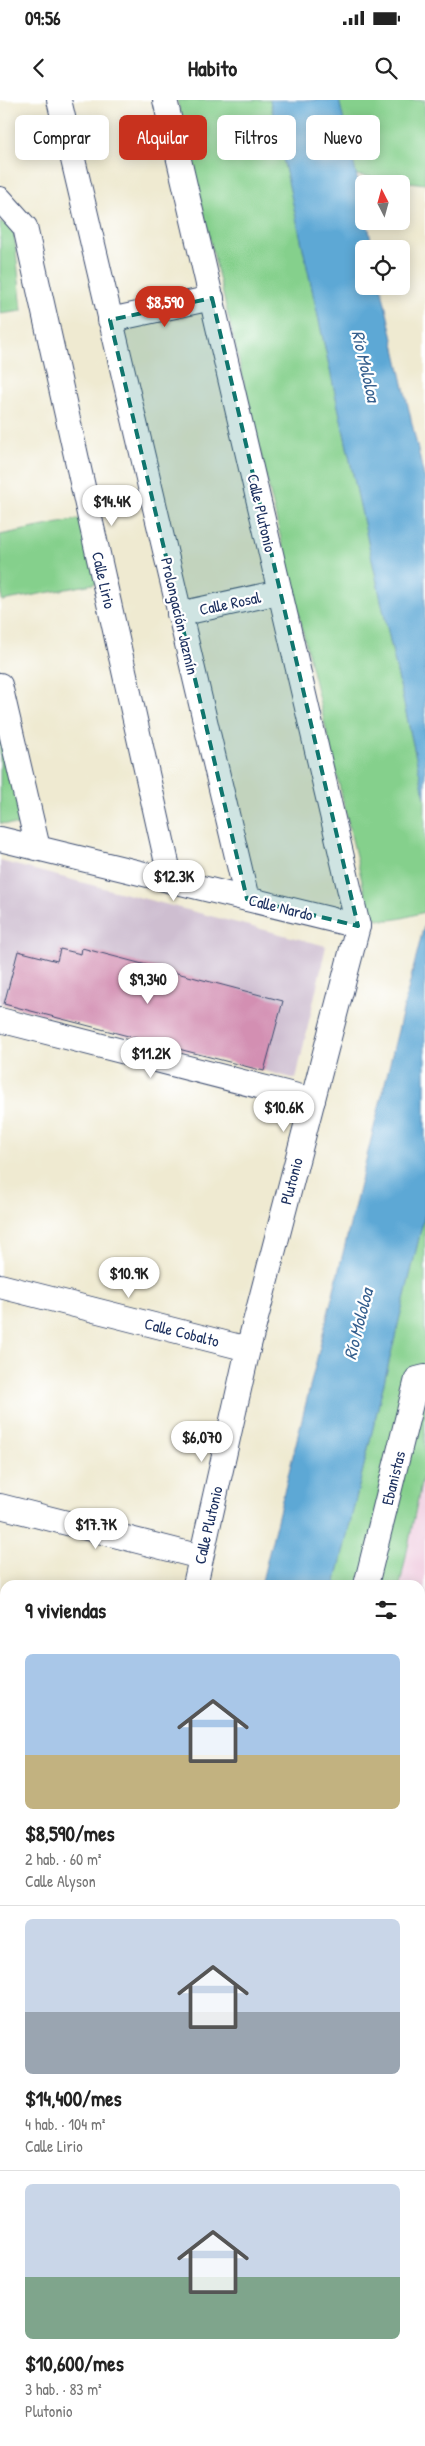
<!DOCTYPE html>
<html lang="es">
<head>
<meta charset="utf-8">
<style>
  :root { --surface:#fff; --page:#f6f6f6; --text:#222; --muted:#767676; --line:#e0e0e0; --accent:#c8321e }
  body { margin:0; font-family:"Patrick Hand",sans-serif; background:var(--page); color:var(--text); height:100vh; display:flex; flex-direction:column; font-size:19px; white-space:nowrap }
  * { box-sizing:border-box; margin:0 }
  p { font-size:16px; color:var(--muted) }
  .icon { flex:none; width:28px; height:28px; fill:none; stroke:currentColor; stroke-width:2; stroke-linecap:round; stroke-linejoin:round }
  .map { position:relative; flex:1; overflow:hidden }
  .details { position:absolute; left:0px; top:1480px; width:425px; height:866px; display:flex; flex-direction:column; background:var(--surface); border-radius:15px 15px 0 0; box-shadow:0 2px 12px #0003 }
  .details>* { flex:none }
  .guide { position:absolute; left:15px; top:15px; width:395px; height:45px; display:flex; gap:10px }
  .needle { width:32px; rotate:354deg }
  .buttons { position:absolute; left:355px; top:75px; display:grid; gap:10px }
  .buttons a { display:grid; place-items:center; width:55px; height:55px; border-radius:8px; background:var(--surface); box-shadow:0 2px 12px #0003; font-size:25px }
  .price { position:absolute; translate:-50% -42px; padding:0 11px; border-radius:18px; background:#fff; color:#222; font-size:16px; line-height:32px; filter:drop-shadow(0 1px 2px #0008) }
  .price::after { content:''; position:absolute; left:50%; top:30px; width:15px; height:11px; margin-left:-8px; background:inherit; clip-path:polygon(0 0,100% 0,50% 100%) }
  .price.current { background:var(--accent); color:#fff }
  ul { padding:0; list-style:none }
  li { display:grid; align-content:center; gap:10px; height:265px; padding:0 25px }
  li+li { border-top:1px solid var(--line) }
  li span { display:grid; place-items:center; height:155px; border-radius:8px; color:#555 }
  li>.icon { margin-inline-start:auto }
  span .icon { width:90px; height:90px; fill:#fffc; stroke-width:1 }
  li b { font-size:21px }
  h2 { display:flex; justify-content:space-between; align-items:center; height:60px; padding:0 25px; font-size:21px }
  .chip { padding:0 18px; border-radius:8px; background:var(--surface); box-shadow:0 2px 12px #0003; font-size:18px; line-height:45px }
  .chip.current { background:var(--accent); color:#fff }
  .status { display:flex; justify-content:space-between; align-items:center; height:35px; padding:0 25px; background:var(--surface); direction:ltr }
  .status svg { height:14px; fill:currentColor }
  header { display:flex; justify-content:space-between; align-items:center; height:65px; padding:0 25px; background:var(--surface); font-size:22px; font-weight:700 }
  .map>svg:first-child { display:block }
  .built { fill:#f1d0e2 }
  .industrial { fill:#cebed0 }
  .green { fill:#85d08c; stroke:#508075 }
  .water { fill:#5da8d5; stroke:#3c6c9a }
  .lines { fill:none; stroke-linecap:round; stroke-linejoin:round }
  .stream { stroke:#5da8d5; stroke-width:5.5 }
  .building { fill:#d38fb2 }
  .minor-casing { stroke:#3b4b6f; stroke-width:26 }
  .highway-casing { stroke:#3b4b6f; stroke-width:30 }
  .minor { stroke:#fff; stroke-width:24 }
  .highway { stroke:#f6c16b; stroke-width:28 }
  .marked { fill:#0f766e; fill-opacity:0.2; stroke:#0f766e; stroke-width:4; stroke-dasharray:10 6; stroke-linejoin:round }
  .labels { text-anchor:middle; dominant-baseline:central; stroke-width:4.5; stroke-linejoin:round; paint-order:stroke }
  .street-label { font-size:16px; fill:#1b2f5e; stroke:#fff }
  .water-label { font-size:18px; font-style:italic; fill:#355f8e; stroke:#fff }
</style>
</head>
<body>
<div class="status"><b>09:56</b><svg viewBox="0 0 49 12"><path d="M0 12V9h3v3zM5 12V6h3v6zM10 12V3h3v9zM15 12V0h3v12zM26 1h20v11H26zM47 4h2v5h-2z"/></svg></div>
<header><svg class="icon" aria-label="back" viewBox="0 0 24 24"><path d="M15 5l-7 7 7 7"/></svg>Habito<svg class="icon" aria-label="search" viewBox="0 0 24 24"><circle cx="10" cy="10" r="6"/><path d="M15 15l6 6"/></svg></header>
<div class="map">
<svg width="425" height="2346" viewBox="0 0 425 2346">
  <rect width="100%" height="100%" fill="#fff"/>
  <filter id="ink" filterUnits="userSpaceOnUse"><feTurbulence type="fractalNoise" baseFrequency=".02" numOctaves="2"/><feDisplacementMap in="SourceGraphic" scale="10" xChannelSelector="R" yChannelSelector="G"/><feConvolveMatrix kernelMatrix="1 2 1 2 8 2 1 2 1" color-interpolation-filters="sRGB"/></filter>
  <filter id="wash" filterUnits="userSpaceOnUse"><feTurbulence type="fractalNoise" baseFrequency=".0096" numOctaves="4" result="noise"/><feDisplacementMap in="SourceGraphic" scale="20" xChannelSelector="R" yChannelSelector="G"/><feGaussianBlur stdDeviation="1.12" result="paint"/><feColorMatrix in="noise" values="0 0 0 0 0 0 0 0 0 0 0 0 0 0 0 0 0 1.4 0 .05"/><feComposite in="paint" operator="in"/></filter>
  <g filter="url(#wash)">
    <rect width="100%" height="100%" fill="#efead1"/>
    <g class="built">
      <path d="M425,1365V1581L420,1580V1485H400Z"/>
      <path d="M0,1573L5,1574V1786L0,1785Z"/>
    </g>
    <path class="industrial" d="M0,761L326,846L296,979L0,903Z"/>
    <g class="green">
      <path d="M177,0H270L425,698V812C407,816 386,826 370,815Z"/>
      <path d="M339,0H425V84L356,75Z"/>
      <path d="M0,121L14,130L22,211L0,214Z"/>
      <path d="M89,417L104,482L2,501L0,435Z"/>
      <path d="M0,608L29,727L0,723Z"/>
      <path d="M425,1113V1271L366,1485H335Z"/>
      <path d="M425,1286V1365L400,1485H371Z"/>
      <path d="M420,1608L425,1611V1732L420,1731Z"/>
    </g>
    <g class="water">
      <path d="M270,0H339L364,108V121H367L373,149H364V186H381L425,381V698Z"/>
      <path d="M425,821V1113L335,1485H261Z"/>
      <path d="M249,2341H312L313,2346H251Z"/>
    </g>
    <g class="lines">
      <path class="stream" d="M96,2341L97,2346"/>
    </g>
    <g id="blocks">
      <path class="building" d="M82,848L283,901L264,971L4,904L18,851L57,861L60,849L81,854Z"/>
    </g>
  </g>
  <g filter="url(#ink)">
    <use href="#blocks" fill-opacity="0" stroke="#3b4b6f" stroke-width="1"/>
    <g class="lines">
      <g class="minor-casing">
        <g id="minor">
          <path d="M59,0L247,799"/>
          <path d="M165,0L358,826L248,1249L195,1485"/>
          <path d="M0,99L25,127L171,781"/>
          <path d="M110,220L212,198"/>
          <path d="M179,514L280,492"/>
          <path d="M0,585L38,748"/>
          <path d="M0,739L358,826"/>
          <path d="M0,920L313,1000"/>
          <path d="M0,1186L248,1249"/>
          <path d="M0,1406L201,1457"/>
          <path d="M366,1485L417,1279L425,1277"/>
          <path d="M420,1600L425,1601"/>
          <path d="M0,1897L5,1899"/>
          <path d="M420,2028L425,2029"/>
          <path d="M0,2093L5,2074"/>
          <path d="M420,2178L425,2180"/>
          <path d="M0,2283L5,2284"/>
          <path d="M174,2341L176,2346"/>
        </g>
      </g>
      <g class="highway-casing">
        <g id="highway">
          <path d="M0,1827L5,1828"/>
          <path d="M0,1853L5,1854"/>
          <path d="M420,1928L425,1929"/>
          <path d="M420,1964L425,1965"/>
        </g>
      </g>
      <use href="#minor" class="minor"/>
      <use href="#highway" class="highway"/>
    </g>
  </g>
  <path class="marked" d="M212,198L358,826L247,799L110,220Z"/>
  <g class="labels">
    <g class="street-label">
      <text transform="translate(262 413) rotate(77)">Calle Plutonio</text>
      <text transform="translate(104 480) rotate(77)">Calle Lirio</text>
      <text transform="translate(230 503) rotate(-12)">Calle Rosal</text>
      <text transform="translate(180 516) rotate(77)">Prolongación Jazmín</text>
      <text transform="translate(281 807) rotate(14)">Calle Nardo</text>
      <text transform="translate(291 1081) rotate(-75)">Plutonio</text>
      <text transform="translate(182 1232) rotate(14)">Calle Cobalto</text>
      <text transform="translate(393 1378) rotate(-76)">Ebanistas</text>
      <text transform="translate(208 1425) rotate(-77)">Calle Plutonio</text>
    </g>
    <g class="water-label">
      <text transform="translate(366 266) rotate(77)">Río Mololoa</text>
      <text transform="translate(358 1224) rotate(-76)">Río Mololoa</text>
    </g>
  </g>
</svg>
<div class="buttons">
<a><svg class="needle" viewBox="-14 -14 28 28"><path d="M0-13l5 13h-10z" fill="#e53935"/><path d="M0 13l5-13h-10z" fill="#767676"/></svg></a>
<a><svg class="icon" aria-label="locate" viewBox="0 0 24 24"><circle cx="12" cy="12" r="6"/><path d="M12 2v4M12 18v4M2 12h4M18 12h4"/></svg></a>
</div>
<b class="price current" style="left:165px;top:228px">$8,590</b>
<b class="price" style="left:112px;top:427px">$14.4K</b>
<b class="price" style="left:174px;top:802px">$12.3K</b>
<b class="price" style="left:148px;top:905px">$9,340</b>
<b class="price" style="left:151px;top:979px">$11.2K</b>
<b class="price" style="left:284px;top:1033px">$10.6K</b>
<b class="price" style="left:129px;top:1199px">$10.9K</b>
<b class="price" style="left:202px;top:1363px">$6,070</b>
<b class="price" style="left:96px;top:1450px">$17.7K</b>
<div class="guide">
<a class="chip">Comprar</a>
<a class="chip current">Alquilar</a>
<a class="chip">Filtros</a>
<a class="chip">Nuevo</a>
</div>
<section class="details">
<h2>9 viviendas<svg class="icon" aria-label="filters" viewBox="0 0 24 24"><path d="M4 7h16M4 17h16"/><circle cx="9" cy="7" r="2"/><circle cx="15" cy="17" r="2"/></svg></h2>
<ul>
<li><span style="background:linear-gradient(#a9c7e8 65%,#c2b280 0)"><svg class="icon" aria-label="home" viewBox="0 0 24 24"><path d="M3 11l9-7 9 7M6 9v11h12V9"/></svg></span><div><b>$8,590/mes</b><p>2 hab. · 60 m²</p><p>Calle Alyson</p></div></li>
<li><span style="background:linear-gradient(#c9d6e8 60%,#9aa5b1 0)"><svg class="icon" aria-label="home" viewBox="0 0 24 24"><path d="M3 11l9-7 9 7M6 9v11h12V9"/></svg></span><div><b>$14,400/mes</b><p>4 hab. · 104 m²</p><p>Calle Lirio</p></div></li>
<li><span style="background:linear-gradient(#c9d6e8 60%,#7fa58c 0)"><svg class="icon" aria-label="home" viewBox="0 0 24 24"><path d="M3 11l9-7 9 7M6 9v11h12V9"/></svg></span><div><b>$10,600/mes</b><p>3 hab. · 83 m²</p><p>Plutonio</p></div></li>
</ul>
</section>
</div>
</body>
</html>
